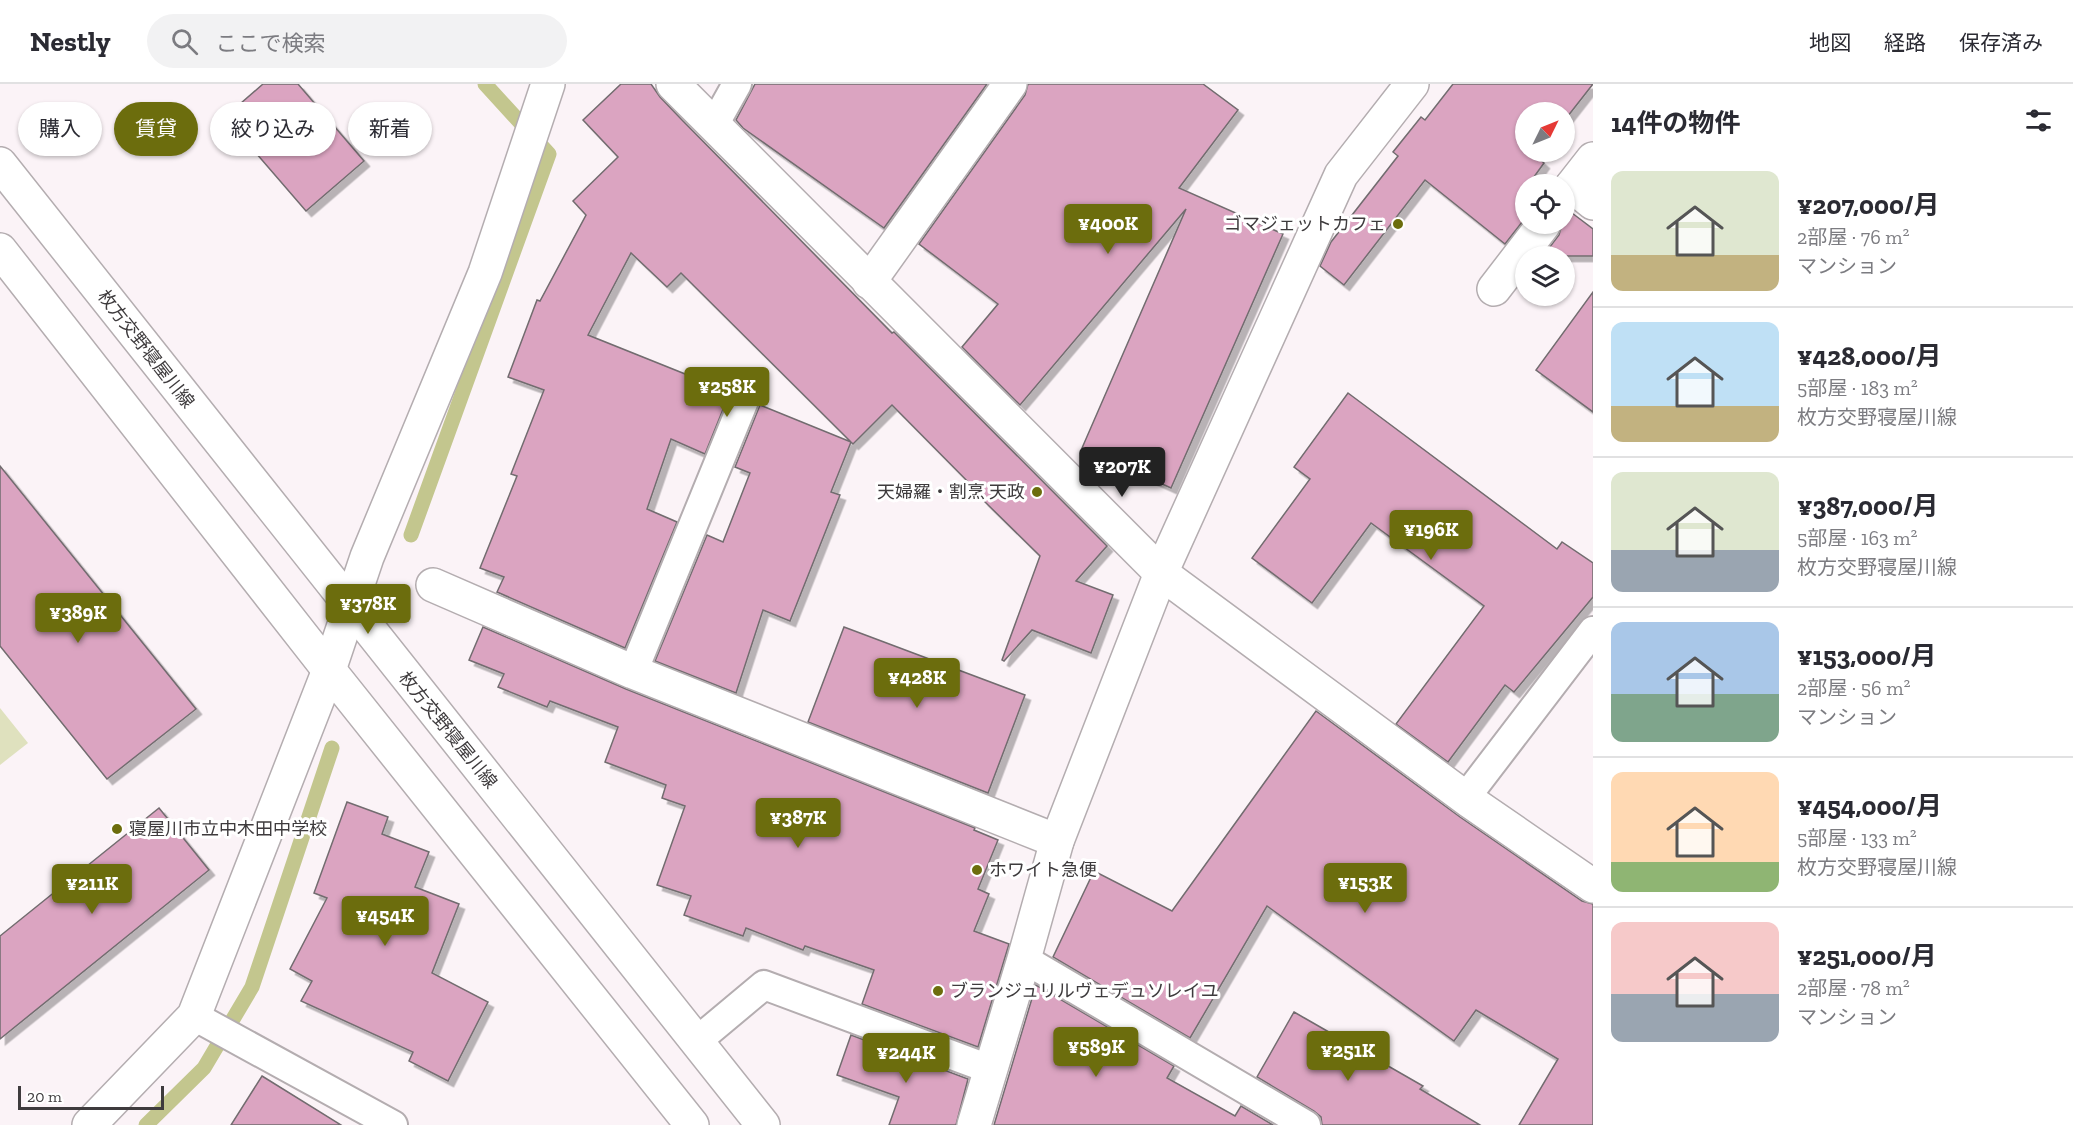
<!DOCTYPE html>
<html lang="ja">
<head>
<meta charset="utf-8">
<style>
  :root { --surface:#fff; --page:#f2f2f3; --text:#2b2b33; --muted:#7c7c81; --line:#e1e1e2; --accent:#6c6d0d }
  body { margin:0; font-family:"Zilla Slab","Noto Sans JP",serif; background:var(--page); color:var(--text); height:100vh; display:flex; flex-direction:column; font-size:22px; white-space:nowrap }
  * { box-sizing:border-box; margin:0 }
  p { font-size:20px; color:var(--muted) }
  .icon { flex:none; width:33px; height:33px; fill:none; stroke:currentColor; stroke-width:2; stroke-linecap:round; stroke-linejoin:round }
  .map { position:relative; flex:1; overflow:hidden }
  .sheet { display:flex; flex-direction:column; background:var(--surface); width:480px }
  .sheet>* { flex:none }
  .guide { position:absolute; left:18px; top:18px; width:570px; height:54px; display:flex; gap:12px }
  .needle { width:39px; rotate:47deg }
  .controls { position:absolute; left:1515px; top:18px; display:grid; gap:12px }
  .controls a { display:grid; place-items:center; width:60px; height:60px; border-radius:50%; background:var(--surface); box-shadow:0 2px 4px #0004; font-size:30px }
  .scale { position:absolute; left:18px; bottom:15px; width:146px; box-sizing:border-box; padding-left:6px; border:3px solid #3e3b3d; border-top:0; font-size:16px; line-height:21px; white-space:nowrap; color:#3e3b3d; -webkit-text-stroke:4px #fff; paint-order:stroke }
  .price { position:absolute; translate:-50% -51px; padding:0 14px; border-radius:6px; background:var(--accent); color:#fff; font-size:20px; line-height:39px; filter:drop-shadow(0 2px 3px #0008) }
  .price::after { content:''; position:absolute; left:50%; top:36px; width:18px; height:14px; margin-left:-9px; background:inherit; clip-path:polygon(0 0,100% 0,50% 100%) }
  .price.active { background:#222; color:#fff }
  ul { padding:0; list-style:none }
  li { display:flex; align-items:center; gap:18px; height:150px; padding:0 18px }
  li+li { border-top:2px solid var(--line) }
  li span { display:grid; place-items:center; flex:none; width:168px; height:120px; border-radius:12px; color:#555 }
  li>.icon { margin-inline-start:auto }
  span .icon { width:72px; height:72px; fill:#fffc; stroke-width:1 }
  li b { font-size:26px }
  h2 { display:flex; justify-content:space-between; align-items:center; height:72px; padding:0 18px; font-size:26px }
  .tag { padding:0 21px; border-radius:27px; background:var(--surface); box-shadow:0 2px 4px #0004; font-size:21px; line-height:54px }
  .tag.active { background:var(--accent); color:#fff }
  header { display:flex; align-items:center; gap:36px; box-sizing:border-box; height:84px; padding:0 30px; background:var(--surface); border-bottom:2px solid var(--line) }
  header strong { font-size:28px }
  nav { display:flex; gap:33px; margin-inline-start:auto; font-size:21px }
  .search { width:420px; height:54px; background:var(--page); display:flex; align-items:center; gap:15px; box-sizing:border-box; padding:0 21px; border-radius:33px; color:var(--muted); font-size:22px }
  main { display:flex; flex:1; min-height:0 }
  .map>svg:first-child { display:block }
  .grass { fill:#dfe1be }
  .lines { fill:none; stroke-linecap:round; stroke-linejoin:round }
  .stream { stroke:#c3c68e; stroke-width:15 }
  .building { fill:#dba4c1; stroke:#726c6f; stroke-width:1.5; filter:url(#shadow) }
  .service-casing { stroke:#b4adb0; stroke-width:32 }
  .minor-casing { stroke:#b4adb0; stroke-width:36 }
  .primary-casing { stroke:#b4adb0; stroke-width:36 }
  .service { stroke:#fff; stroke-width:28 }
  .minor { stroke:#fff; stroke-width:33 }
  .primary { stroke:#fff; stroke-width:33 }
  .poi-dot { fill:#6c6d0d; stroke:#fff; stroke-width:2 }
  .labels { text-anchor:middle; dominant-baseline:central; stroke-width:6; stroke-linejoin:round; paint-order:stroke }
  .poi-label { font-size:18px; fill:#3e3b3d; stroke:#fff; text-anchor:start }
  .street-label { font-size:18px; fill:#3e3b3d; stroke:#fff }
</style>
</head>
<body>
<header>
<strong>Nestly</strong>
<div class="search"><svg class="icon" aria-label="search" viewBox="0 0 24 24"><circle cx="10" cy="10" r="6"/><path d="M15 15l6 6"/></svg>ここで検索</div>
<nav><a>地図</a><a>経路</a><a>保存済み</a></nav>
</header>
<main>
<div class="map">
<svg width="1593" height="1041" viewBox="0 0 1593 1041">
  <defs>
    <filter id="shadow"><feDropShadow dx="5.5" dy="5.5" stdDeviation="0" flood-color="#0004"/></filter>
  </defs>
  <rect width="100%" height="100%" fill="#fbf3f7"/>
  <path class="grass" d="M0,624L28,659L0,681Z"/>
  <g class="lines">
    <g class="stream">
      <path d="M411,451L549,70L485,0"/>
      <path d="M146,1041L204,984L252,903L332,664"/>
    </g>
  </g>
  <g class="building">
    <path d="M263,0H298L364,77L306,127L225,33Z"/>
    <path d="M621,0H651L660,13L682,36L892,249L894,248L1107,462L1076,497L1113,511L1091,569L1032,546L1004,577L1002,576L1040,472L983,416L985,415L892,321L853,360L851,358L831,408L840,411L790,537L763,526L736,609L655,577L707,451L723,458L750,389L735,383L760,321L851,358L681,189L667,203L631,169L588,251L730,308L705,370L671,355L647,425L677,438L625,564L497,508L504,493L480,484L517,392L511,390L544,306L508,293L537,216L540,217L586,131L573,117L618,73L583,36Z"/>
    <path d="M755,0H987L884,144L743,44L736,36Z"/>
    <path d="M1028,0H1203L1238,26L1179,104L1283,150L1171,404L1082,364L1186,125L1020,321L962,263L998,220L919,160L1025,11Z"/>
    <path d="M1453,0H1593L1564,37V28H1526V68H1541L1537,73L1544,79L1531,97L1536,100H1526V133L1505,160L1425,96L1344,201L1320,182L1331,158L1398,72L1393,68L1421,33L1425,36Z"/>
    <path d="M1572,129L1593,145V172H1543L1559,151L1562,140H1564V130Z"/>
    <path d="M1593,208V328L1536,286Z"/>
    <path d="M1348,309L1557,465L1562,458L1593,479V513L1514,608L1505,601L1448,678L1396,640L1484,522L1371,439L1312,519L1252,474L1310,395L1294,383Z"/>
    <path d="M0,382L196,625L107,695L0,562Z"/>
    <path d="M483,543L626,605L975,744L974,746L998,756L978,805L989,810L974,847L1009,860L978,963L862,920L874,886L805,862L803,866L746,844L743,852L684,831L691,812L657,801L685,722L662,714L666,701L605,678L618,643L550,617L547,623L498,603L504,590L469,576Z"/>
    <path d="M844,543L1025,611L988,709L808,638Z"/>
    <path d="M1316,627L1460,733L1582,817L1593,820V1041H1519L1558,975L1476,926L1454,957L1267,822L1190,954L1053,873L1094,787L1172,827Z"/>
    <path d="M347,718L388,733L382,750L429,768L415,803L459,820L432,889L488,918L448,997L409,977L413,968L301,917L312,897L290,885L327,814L314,809Z"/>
    <path d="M159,724L209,786L0,955V852Z"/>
    <path d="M1036,901L1174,982L1167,994L1235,1032L1241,1022L1273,1041H994Z"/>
    <path d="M1294,928L1423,1002L1420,1005L1480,1041H1322L1321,1033L1314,1027L1257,993Z"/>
    <path d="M851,951L968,995L956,1041H889L899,1013L837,991Z"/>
    <path d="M262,992L341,1041H231Z"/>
  </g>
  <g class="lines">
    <g class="service-casing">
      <g id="service">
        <path d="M714,41L737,0"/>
        <path d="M633,588L748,307"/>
        <path d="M1466,713L1593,547"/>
        <path d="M1024,875L1306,1041"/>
        <path d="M194,932L393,1041"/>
        <path d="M697,957L764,901L992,986"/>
      </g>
    </g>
    <g class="minor-casing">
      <g id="minor">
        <path d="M673,0L1161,489L1471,718L1593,802"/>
        <path d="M1572,102L1593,119"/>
        <path d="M1564,112L1593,75"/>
        <path d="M869,198L1010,0"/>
        <path d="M1494,205L1544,140"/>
        <path d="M433,501L633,588L1057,757"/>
        <path d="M89,1041L194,932L329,586L367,473L485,189L548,0"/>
        <path d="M974,1041L1024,875L1057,757L1161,489L1341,91L1412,0"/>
      </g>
    </g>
    <g class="primary-casing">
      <g id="primary">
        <path d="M0,80L763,1041"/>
        <path d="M0,166L329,586L692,1041"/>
      </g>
    </g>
    <use href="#service" class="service"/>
    <use href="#minor" class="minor"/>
    <use href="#primary" class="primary"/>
  </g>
  <g class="poi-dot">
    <circle cx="1398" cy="140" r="6"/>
    <circle cx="1037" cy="408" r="6"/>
    <circle cx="117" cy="745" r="6"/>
    <circle cx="977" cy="786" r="6"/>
    <circle cx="938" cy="907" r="6"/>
  </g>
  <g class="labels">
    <g class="poi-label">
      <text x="1386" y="140" text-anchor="end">ゴマジェットカフェ</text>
      <text x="1025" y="408" text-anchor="end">天婦羅・割烹 天政</text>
      <text x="129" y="745">寝屋川市立中木田中学校</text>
      <text x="989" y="786">ホワイト急便</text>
      <text x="950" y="907">ブランジュリルヴェデュソレイユ</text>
    </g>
    <g class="street-label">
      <text transform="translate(146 265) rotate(52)">枚方交野寝屋川線</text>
      <text transform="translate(448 646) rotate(51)">枚方交野寝屋川線</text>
    </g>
  </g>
</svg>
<div class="controls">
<a><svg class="needle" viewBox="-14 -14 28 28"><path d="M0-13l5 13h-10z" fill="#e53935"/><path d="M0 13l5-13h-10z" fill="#7c7c81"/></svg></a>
<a><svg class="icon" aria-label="locate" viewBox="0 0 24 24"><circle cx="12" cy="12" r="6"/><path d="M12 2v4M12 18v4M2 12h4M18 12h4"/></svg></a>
<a><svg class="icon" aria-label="layers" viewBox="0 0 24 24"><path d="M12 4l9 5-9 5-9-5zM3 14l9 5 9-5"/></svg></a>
</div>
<div class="scale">20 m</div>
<b class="price" style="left:1108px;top:171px">¥400K</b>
<b class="price" style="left:727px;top:334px">¥258K</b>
<b class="price active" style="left:1122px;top:414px">¥207K</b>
<b class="price" style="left:1431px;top:477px">¥196K</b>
<b class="price" style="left:368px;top:551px">¥378K</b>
<b class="price" style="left:78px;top:560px">¥389K</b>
<b class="price" style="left:917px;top:625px">¥428K</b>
<b class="price" style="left:798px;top:765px">¥387K</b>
<b class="price" style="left:1365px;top:830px">¥153K</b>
<b class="price" style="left:92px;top:831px">¥211K</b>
<b class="price" style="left:385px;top:863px">¥454K</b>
<b class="price" style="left:1096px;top:994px">¥589K</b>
<b class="price" style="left:1348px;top:998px">¥251K</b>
<b class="price" style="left:906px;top:1000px">¥244K</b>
<div class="guide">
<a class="tag">購入</a>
<a class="tag active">賃貸</a>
<a class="tag">絞り込み</a>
<a class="tag">新着</a>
</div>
</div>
<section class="sheet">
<h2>14件の物件<svg class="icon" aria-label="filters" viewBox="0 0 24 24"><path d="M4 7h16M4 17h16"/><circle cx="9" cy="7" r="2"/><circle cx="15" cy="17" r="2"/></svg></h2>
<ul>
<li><span style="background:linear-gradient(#dfe7d0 70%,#c2b280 0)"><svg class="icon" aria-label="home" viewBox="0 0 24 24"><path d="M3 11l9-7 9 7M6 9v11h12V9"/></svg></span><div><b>¥207,000/月</b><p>2部屋 · 76 m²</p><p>マンション</p></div></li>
<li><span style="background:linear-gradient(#bfe0f5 70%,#c2b280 0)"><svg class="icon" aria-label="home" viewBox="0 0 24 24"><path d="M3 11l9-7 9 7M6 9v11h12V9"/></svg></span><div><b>¥428,000/月</b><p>5部屋 · 183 m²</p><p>枚方交野寝屋川線</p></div></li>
<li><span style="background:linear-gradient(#dfe7d0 65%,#9aa5b1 0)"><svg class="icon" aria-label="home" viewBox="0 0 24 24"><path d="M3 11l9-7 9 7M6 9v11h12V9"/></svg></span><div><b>¥387,000/月</b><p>5部屋 · 163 m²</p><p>枚方交野寝屋川線</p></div></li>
<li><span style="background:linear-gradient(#a9c7e8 60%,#7fa58c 0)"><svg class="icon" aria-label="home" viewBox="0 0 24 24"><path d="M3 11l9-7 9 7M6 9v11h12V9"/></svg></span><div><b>¥153,000/月</b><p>2部屋 · 56 m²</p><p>マンション</p></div></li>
<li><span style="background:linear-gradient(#ffd9b3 75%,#8fb573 0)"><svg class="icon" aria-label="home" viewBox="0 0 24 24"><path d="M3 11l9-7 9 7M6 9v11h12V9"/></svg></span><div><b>¥454,000/月</b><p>5部屋 · 133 m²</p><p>枚方交野寝屋川線</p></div></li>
<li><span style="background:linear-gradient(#f6c9c9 60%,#9aa5b1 0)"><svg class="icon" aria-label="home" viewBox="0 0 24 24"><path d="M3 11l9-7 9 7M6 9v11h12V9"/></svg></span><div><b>¥251,000/月</b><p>2部屋 · 78 m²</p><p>マンション</p></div></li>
</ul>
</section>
</main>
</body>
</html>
